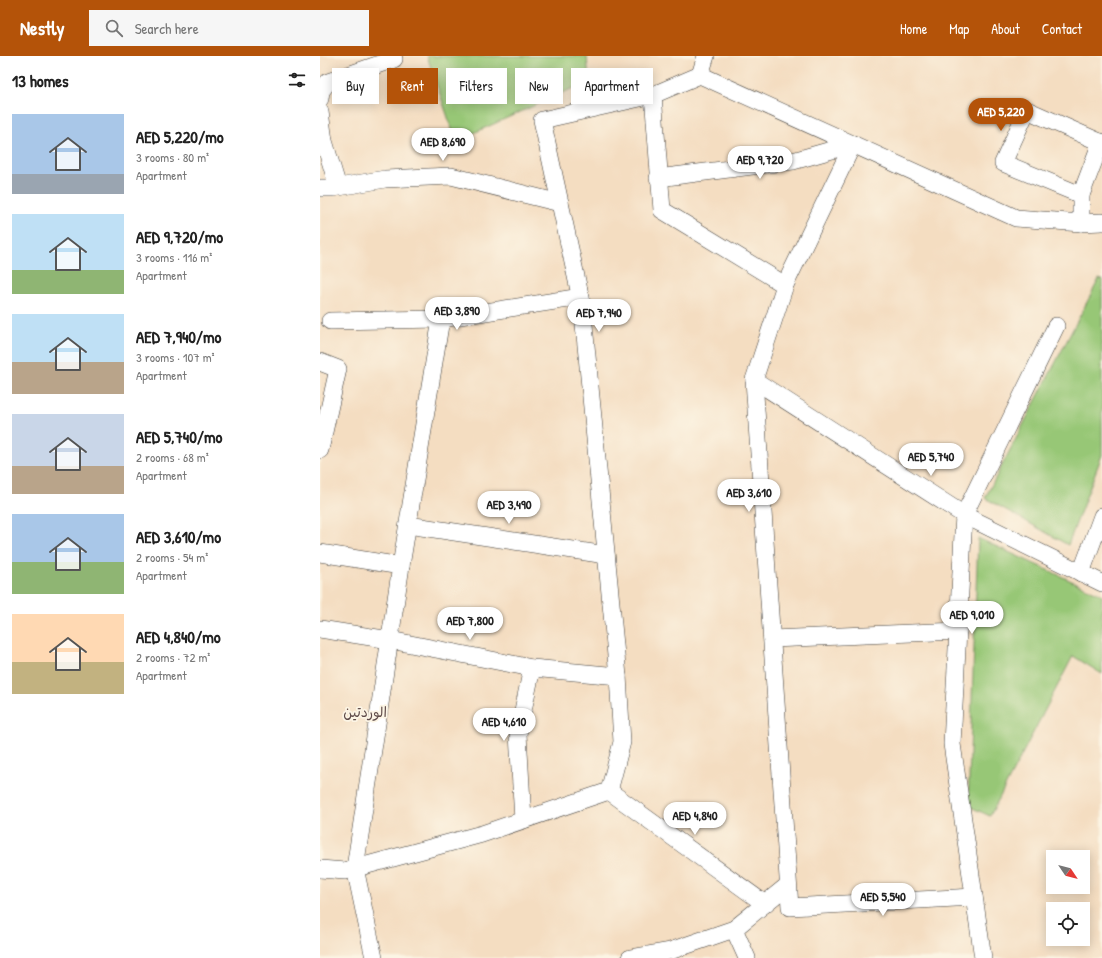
<!DOCTYPE html>
<html lang="en">
<head>
<meta charset="utf-8">
<style>
  :root { --surface:#fff; --page:#f6f6f6; --text:#222; --muted:#767676; --accent:#b45309 }
  body { margin:0; font-family:"Patrick Hand","Playpen Sans Arabic",sans-serif; background:var(--page); color:var(--text); height:100vh; display:flex; flex-direction:column; font-size:15px; white-space:nowrap }
  * { box-sizing:border-box; margin:0 }
  p { font-size:13px; color:var(--muted) }
  .icon { flex:none; width:22px; height:22px; fill:none; stroke:currentColor; stroke-width:2; stroke-linecap:round; stroke-linejoin:round }
  .map { position:relative; flex:1; overflow:hidden }
  .drawer { display:flex; flex-direction:column; background:var(--surface); width:320px }
  .drawer>* { flex:none }
  .banner { position:absolute; left:12px; top:12px; width:380px; height:36px; display:flex; gap:8px }
  .needle { width:26px; rotate:125deg }
  .tools { position:absolute; left:726px; top:794px; display:grid; gap:8px }
  .tools a { display:grid; place-items:center; width:44px; height:44px; border-radius:0px; background:var(--surface); box-shadow:0 2px 10px #0003; font-size:20px }
  .price { position:absolute; translate:-50% -34px; padding:0 9px; border-radius:14px; background:#fff; color:#222; font-size:13px; line-height:26px; filter:drop-shadow(0 1px 2px #0008) }
  .price::after { content:''; position:absolute; left:50%; top:24px; width:12px; height:9px; margin-left:-6px; background:inherit; clip-path:polygon(0 0,100% 0,50% 100%) }
  .price.selected { background:var(--accent); color:#fff }
  ul { padding:0; list-style:none }
  li { display:flex; align-items:center; gap:12px; height:100px; padding:0 12px }
  li span { display:grid; place-items:center; flex:none; width:112px; height:80px; border-radius:0px; color:#555 }
  li>.icon { margin-inline-start:auto }
  span .icon { width:48px; height:48px; fill:#fffc; stroke-width:1 }
  li b { font-size:17px }
  h2 { display:flex; justify-content:space-between; align-items:center; height:48px; padding:0 12px; font-size:17px }
  .pill { padding:0 14px; border-radius:0px; background:var(--surface); box-shadow:0 2px 10px #0003; font-size:14px; line-height:36px }
  .pill.selected { background:var(--accent); color:#fff }
  header { display:flex; align-items:center; gap:24px; box-sizing:border-box; height:56px; padding:0 20px; background:var(--accent); color:#fff }
  header strong { font-size:19px }
  nav { display:flex; gap:22px; margin-inline-start:auto; font-size:14px }
  .search { width:280px; height:36px; background:var(--page); display:flex; align-items:center; gap:10px; box-sizing:border-box; padding:0 14px; border-radius:0px; color:var(--muted); font-size:15px }
  main { display:flex; flex:1; min-height:0 }
  .map>svg:first-child { display:block }
  .green { fill:#97c776; stroke:#5a7249 }
  .lines { fill:none; stroke-linecap:round; stroke-linejoin:round }
  .minor-casing { stroke:#3c3935; stroke-width:18 }
  .minor { stroke:#fff; stroke-width:17 }
  .labels { text-anchor:middle; dominant-baseline:central; stroke-width:3.5; stroke-linejoin:round; paint-order:stroke }
  .neighbourhood-label { font-size:14px; fill:#5f4c4a; stroke:#fcf5e5 }
</style>
</head>
<body>
<header>
<strong>Nestly</strong>
<div class="search"><svg class="icon" aria-label="search" viewBox="0 0 24 24"><circle cx="10" cy="10" r="6"/><path d="M15 15l6 6"/></svg>Search here</div>
<nav><a>Home</a><a>Map</a><a>About</a><a>Contact</a></nav>
</header>
<main>
<section class="drawer">
<h2>13 homes<svg class="icon" aria-label="filters" viewBox="0 0 24 24"><path d="M4 7h16M4 17h16"/><circle cx="9" cy="7" r="2"/><circle cx="15" cy="17" r="2"/></svg></h2>
<ul>
<li><span style="background:linear-gradient(#a9c7e8 75%,#9aa5b1 0)"><svg class="icon" aria-label="home" viewBox="0 0 24 24"><path d="M3 11l9-7 9 7M6 9v11h12V9"/></svg></span><div><b>AED 5,220/mo</b><p>3 rooms · 80 m²</p><p>Apartment</p></div></li>
<li><span style="background:linear-gradient(#bfe0f5 70%,#8fb573 0)"><svg class="icon" aria-label="home" viewBox="0 0 24 24"><path d="M3 11l9-7 9 7M6 9v11h12V9"/></svg></span><div><b>AED 9,720/mo</b><p>3 rooms · 116 m²</p><p>Apartment</p></div></li>
<li><span style="background:linear-gradient(#bfe0f5 60%,#b9a48a 0)"><svg class="icon" aria-label="home" viewBox="0 0 24 24"><path d="M3 11l9-7 9 7M6 9v11h12V9"/></svg></span><div><b>AED 7,940/mo</b><p>3 rooms · 107 m²</p><p>Apartment</p></div></li>
<li><span style="background:linear-gradient(#c9d6e8 65%,#b9a48a 0)"><svg class="icon" aria-label="home" viewBox="0 0 24 24"><path d="M3 11l9-7 9 7M6 9v11h12V9"/></svg></span><div><b>AED 5,740/mo</b><p>2 rooms · 68 m²</p><p>Apartment</p></div></li>
<li><span style="background:linear-gradient(#a9c7e8 60%,#8fb573 0)"><svg class="icon" aria-label="home" viewBox="0 0 24 24"><path d="M3 11l9-7 9 7M6 9v11h12V9"/></svg></span><div><b>AED 3,610/mo</b><p>2 rooms · 54 m²</p><p>Apartment</p></div></li>
<li><span style="background:linear-gradient(#ffd9b3 60%,#c2b280 0)"><svg class="icon" aria-label="home" viewBox="0 0 24 24"><path d="M3 11l9-7 9 7M6 9v11h12V9"/></svg></span><div><b>AED 4,840/mo</b><p>2 rooms · 72 m²</p><p>Apartment</p></div></li>
</ul>
</section>
<div class="map">
<svg width="782" height="902" viewBox="0 0 782 902">
  <rect width="100%" height="100%" fill="#fcf5e5"/>
  <filter id="ink" filterUnits="userSpaceOnUse"><feTurbulence type="fractalNoise" baseFrequency=".025" numOctaves="2"/><feDisplacementMap in="SourceGraphic" scale="8" xChannelSelector="R" yChannelSelector="G"/><feConvolveMatrix kernelMatrix="1 2 1 2 8 2 1 2 1" color-interpolation-filters="sRGB"/></filter>
  <filter id="wash" filterUnits="userSpaceOnUse"><feTurbulence type="fractalNoise" baseFrequency=".012" numOctaves="4" result="noise"/><feDisplacementMap in="SourceGraphic" scale="16" xChannelSelector="R" yChannelSelector="G"/><feGaussianBlur stdDeviation="0.9" result="paint"/><feColorMatrix in="noise" values="0 0 0 0 0 0 0 0 0 0 0 0 0 0 0 0 0 1.4 0 .05"/><feComposite in="paint" operator="in"/></filter>
  <g filter="url(#wash)">
    <rect width="100%" height="100%" fill="#f4ddc1"/>
    <g class="green">
      <path d="M107,0H267L269,25L136,85Z"/>
      <path d="M779,223L782,224V399L748,489L665,442Z"/>
      <path d="M658,482L782,539V618L753,600L670,760L648,750Z"/>
    </g>
  </g>
  <g filter="url(#ink)">
    <g class="lines">
      <g class="minor-casing">
        <g id="minor">
          <path d="M380,19L386,0"/>
          <path d="M333,39L342,154L465,229"/>
          <path d="M0,43L1,35L8,26L74,3"/>
          <path d="M0,56L4,85L18,131"/>
          <path d="M533,88L465,229L434,324L470,851L654,841"/>
          <path d="M338,122L473,105L533,88"/>
          <path d="M0,132H13L65,123L131,120L240,147"/>
          <path d="M761,139L683,107L707,54L782,87"/>
          <path d="M761,167V139L781,86"/>
          <path d="M10,265L121,263L261,241"/>
          <path d="M0,306L18,313L0,394"/>
          <path d="M434,324L644,459L782,527"/>
          <path d="M88,469L286,499"/>
          <path d="M0,497L81,510"/>
          <path d="M761,517L782,460"/>
          <path d="M0,573L70,584L212,612L298,620"/>
          <path d="M452,583L638,575"/>
          <path d="M289,735L445,848"/>
          <path d="M203,764L198,678L212,612"/>
          <path d="M0,813L25,815L162,778L289,735L302,686L298,620L262,248L222,64L333,39L380,19L696,162L761,167L782,166"/>
          <path d="M414,873L427,902"/>
          <path d="M54,902L35,812L81,510L121,263"/>
          <path d="M310,902L350,895L414,873L468,829"/>
          <path d="M663,902L632,688L644,459L736,270"/>
        </g>
      </g>
      <use href="#minor" class="minor"/>
    </g>
  </g>
  <g class="labels">
    <g class="neighbourhood-label">
      <text x="45" y="655">الوردتين</text>
    </g>
  </g>
</svg>
<div class="tools">
<a><svg class="needle" viewBox="-14 -14 28 28"><path d="M0-13l5 13h-10z" fill="#e53935"/><path d="M0 13l5-13h-10z" fill="#767676"/></svg></a>
<a><svg class="icon" aria-label="locate" viewBox="0 0 24 24"><circle cx="12" cy="12" r="6"/><path d="M12 2v4M12 18v4M2 12h4M18 12h4"/></svg></a>
</div>
<b class="price selected" style="left:681px;top:76px">AED 5,220</b>
<b class="price" style="left:123px;top:106px">AED 8,690</b>
<b class="price" style="left:440px;top:124px">AED 9,720</b>
<b class="price" style="left:137px;top:275px">AED 3,890</b>
<b class="price" style="left:279px;top:277px">AED 7,940</b>
<b class="price" style="left:611px;top:421px">AED 5,740</b>
<b class="price" style="left:429px;top:457px">AED 3,610</b>
<b class="price" style="left:189px;top:469px">AED 3,490</b>
<b class="price" style="left:652px;top:579px">AED 9,010</b>
<b class="price" style="left:150px;top:585px">AED 7,800</b>
<b class="price" style="left:184px;top:686px">AED 4,610</b>
<b class="price" style="left:375px;top:780px">AED 4,840</b>
<b class="price" style="left:563px;top:861px">AED 5,540</b>
<div class="banner">
<a class="pill">Buy</a>
<a class="pill selected">Rent</a>
<a class="pill">Filters</a>
<a class="pill">New</a>
<a class="pill">Apartment</a>
</div>
</div>
</main>
</body>
</html>
